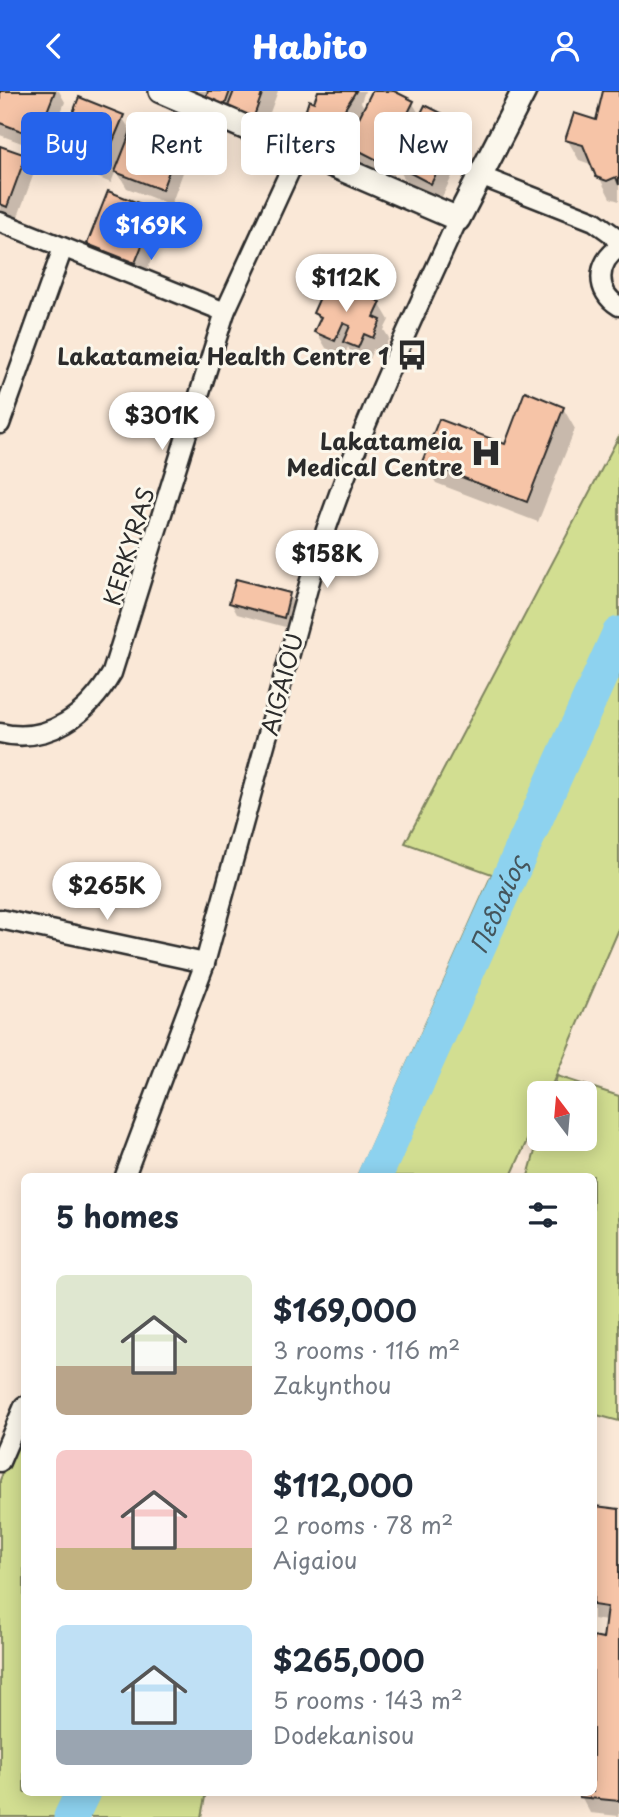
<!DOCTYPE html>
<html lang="en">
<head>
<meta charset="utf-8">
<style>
  :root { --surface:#fff; --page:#f2f2f3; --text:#1f2937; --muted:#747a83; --accent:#2563eb }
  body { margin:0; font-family:"Playpen Sans",sans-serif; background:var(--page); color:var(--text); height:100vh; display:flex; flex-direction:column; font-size:26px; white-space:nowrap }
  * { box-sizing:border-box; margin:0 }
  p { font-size:23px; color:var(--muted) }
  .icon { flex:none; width:38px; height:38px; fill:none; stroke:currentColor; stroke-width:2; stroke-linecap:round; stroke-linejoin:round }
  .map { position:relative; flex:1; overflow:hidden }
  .side { position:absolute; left:21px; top:1082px; width:576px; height:623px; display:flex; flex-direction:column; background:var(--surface); border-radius:10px; box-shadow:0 4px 18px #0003 }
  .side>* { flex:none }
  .hud { position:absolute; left:21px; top:21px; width:578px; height:63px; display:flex; gap:14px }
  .needle { width:46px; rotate:344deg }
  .buttons { position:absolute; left:527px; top:990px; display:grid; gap:14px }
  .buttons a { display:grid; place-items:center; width:70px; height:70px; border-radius:10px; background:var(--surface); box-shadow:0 4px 18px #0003; font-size:35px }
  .price { position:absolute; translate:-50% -60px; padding:0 16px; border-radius:24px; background:#fff; color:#222; font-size:23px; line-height:46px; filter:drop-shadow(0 2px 4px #0008) }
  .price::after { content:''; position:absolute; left:50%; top:42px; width:21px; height:16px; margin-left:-10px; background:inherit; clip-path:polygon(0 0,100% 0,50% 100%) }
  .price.current { background:var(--accent); color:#fff }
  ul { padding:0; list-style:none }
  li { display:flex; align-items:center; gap:21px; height:175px; padding:0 35px }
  li span { display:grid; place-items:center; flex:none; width:196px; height:140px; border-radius:10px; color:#555 }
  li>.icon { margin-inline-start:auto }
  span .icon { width:84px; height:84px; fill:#fffc; stroke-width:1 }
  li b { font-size:30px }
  h2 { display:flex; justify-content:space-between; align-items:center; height:84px; padding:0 35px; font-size:30px }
  .tag { padding:0 24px; border-radius:10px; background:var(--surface); box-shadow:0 4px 18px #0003; font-size:24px; line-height:63px }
  .tag.current { background:var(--accent); color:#fff }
  header { display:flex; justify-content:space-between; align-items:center; height:91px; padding:0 35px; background:var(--accent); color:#fff; font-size:32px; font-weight:800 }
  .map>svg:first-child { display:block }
  .green { fill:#d2de91; stroke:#7e845e; stroke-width:2 }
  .shadow { fill:#0003 }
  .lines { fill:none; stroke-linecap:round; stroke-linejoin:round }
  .river { stroke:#8dd2ef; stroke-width:35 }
  .building { fill:#f6c4a7; stroke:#2b2b2b; stroke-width:2 }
  .minor-casing { stroke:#2b2b2b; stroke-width:23 }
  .tertiary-casing { stroke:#2b2b2b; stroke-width:28 }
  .minor { stroke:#fbf7ec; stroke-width:18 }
  .tertiary { stroke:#fbf7ec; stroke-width:23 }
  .labels { text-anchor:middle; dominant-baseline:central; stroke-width:6; stroke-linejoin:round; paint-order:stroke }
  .poi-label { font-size:23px; font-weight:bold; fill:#2b2b2b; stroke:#fbf7ec; text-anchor:end }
  .street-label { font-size:23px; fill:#2b2b2b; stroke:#fbf7ec }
  .water-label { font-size:24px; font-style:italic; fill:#44555c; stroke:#fbf7ec }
</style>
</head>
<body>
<header><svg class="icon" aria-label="back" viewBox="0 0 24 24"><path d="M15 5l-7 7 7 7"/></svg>Habito<svg class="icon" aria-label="person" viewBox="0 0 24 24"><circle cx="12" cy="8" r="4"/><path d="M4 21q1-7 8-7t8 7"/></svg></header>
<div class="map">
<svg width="619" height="1726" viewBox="0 0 619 1726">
  <rect width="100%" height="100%" fill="#fae8d7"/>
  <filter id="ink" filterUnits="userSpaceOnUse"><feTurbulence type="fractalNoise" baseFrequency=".0143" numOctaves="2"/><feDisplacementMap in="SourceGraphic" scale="14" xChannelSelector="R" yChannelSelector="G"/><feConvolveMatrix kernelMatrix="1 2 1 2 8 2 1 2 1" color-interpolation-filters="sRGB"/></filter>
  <g filter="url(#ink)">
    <g class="green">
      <path d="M619,345V838L548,1003H539V1023L511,1085H357L492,783L405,752Z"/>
      <path d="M557,985L619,1005V1330L593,1323V1085H528L539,1046L584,1048V1003H552Z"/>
      <path d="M24,1332V1701H206L201,1726H0V1389Z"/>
    </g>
    <g class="shadow">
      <path d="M0,0H59L65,11L58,29L70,34L122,26L132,42L180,49L189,65L171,114L127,97L116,79L111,92L54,68L48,57L46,61L0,44Z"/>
      <path d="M170,0H278L262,43L214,17L209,8L205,19Z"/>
      <path d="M320,0H365L361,11L365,18L374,0H390L412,11L421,26L462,34L468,45L459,63L453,60L459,71L441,108L406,91L398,76L392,87L357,69L348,54L340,66L314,58L302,37Z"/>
      <path d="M605,0H619V110L610,107L593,74L579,69L567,48L598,31Z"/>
      <path d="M0,57L25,66L34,82L16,131L0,125Z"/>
      <path d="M154,120L164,136L144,187L98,169L89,153Z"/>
      <path d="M379,212L389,229L384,239L389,247L382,262L373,258L367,273L354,267L348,256L344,265L326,257L316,240L320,231L315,222Z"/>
      <path d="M563,317L575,338L538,431L436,392L424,371L506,355Z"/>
      <path d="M289,504L295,515L289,537L237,523L231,512Z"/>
      <path d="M596,1417L619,1420V1725L590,1722L581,1705V1701H593L607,1530L593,1528V1438Z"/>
    </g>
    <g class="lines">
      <g class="river">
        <path id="s1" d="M375,1085L619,543"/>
        <path d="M71,1726L83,1701"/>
      </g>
    </g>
    <g class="building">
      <path d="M0,0H55L37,46L0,32Z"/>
      <path d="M208,0H230L225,14L206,6Z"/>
      <path d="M234,0H263L253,28L227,18Z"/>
      <path d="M318,0H356L328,45L300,37L309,9L314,11Z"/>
      <path d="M372,0H394L414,10L383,72L346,53Z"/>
      <path d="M603,0H619V94L616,86L607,90L596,86L583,54L565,49L574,22L596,29Z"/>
      <path d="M79,6L124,24L102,76L43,52L54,26L69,32Z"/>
      <path d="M425,14L463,33L453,53L415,34Z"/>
      <path d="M135,30L181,48L162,99L115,81Z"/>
      <path d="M414,35L451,53L431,93L395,74Z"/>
      <path d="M0,55L26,64L7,116L0,113Z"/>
      <path d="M108,100L156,119L135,172L87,153Z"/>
      <path d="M328,188L381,211L374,226L381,229L373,247L364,243L358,257L343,251L350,235L343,232L335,250L314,241L321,226L313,222Z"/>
      <path d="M525,300L564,316L527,411L422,371L439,328L505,353Z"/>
      <path d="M236,488L290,502L284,527L229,512Z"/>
      <path d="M595,1415L619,1418V1710L579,1706V1701H593V1546L603,1548L607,1516L593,1514Z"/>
    </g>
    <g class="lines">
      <g class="minor-casing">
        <g id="minor">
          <path d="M480,85L594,130L612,143L619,154"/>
          <path d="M0,131L225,221"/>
          <path d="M619,157C596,171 595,201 619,215"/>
          <path d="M0,333L63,157"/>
          <path d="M0,642C49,654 89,622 112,582L225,221L300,58"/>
          <path d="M0,828L205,872"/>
          <path d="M125,1085L205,872L314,475C352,355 406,242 458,128"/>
          <path d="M0,1371L24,1315"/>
        </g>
      </g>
      <g class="tertiary-casing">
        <path id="tertiary" d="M161,0L458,128L524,0"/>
      </g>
      <use href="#minor" class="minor"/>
      <use href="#tertiary" class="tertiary"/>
    </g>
  </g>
  <defs>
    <g id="bus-bare" transform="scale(2.415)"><path d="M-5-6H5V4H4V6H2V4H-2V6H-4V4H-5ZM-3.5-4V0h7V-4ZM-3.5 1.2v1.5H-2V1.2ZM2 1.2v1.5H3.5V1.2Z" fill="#2b2b2b" stroke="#fbf7ec" stroke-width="2.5" paint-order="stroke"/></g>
    <g id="hospital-bare" transform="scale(2.415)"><path d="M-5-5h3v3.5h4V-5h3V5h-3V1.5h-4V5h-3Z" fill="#2b2b2b" stroke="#fbf7ec" stroke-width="2.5" paint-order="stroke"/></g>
  </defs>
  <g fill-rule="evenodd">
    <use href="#bus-bare" x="412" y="264"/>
    <use href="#hospital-bare" x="486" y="362"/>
  </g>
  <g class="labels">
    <g class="poi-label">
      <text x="389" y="264">Lakatameia Health Centre 1</text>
      <text x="463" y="349">Lakatameia<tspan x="463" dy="26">Medical Centre</tspan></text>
    </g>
    <g class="street-label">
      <text transform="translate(128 455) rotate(-73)">KERKYRAS</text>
      <text transform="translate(281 593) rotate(-75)">AIGAIOU</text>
    </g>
    <g class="water-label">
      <text stroke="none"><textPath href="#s1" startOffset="298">Πεδιαίος</textPath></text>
    </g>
  </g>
</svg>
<div class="buttons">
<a><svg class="needle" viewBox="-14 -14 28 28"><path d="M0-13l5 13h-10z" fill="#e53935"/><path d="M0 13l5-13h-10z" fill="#747a83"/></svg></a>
</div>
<b class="price current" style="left:151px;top:171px">$169K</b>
<b class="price" style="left:346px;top:223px">$112K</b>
<b class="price" style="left:162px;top:361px">$301K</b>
<b class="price" style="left:327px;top:499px">$158K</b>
<b class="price" style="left:107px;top:831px">$265K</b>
<div class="hud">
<a class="tag current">Buy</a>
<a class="tag">Rent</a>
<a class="tag">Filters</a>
<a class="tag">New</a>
</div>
<section class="side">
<h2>5 homes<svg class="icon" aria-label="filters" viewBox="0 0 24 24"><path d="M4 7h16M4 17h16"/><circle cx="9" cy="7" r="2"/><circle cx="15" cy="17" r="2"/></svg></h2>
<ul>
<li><span style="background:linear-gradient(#dfe7d0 65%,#b9a48a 0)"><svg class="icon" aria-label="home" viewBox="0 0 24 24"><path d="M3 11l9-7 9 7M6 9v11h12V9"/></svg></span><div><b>$169,000</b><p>3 rooms · 116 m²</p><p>Zakynthou</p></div></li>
<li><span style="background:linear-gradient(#f6c9c9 70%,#c2b280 0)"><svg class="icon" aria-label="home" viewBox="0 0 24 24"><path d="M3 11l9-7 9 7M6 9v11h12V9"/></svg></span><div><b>$112,000</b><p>2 rooms · 78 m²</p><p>Aigaiou</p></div></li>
<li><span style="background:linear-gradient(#bfe0f5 75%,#9aa5b1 0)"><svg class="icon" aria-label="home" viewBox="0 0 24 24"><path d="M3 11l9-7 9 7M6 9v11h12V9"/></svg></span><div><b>$265,000</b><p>5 rooms · 143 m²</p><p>Dodekanisou</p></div></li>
</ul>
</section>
</div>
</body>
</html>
